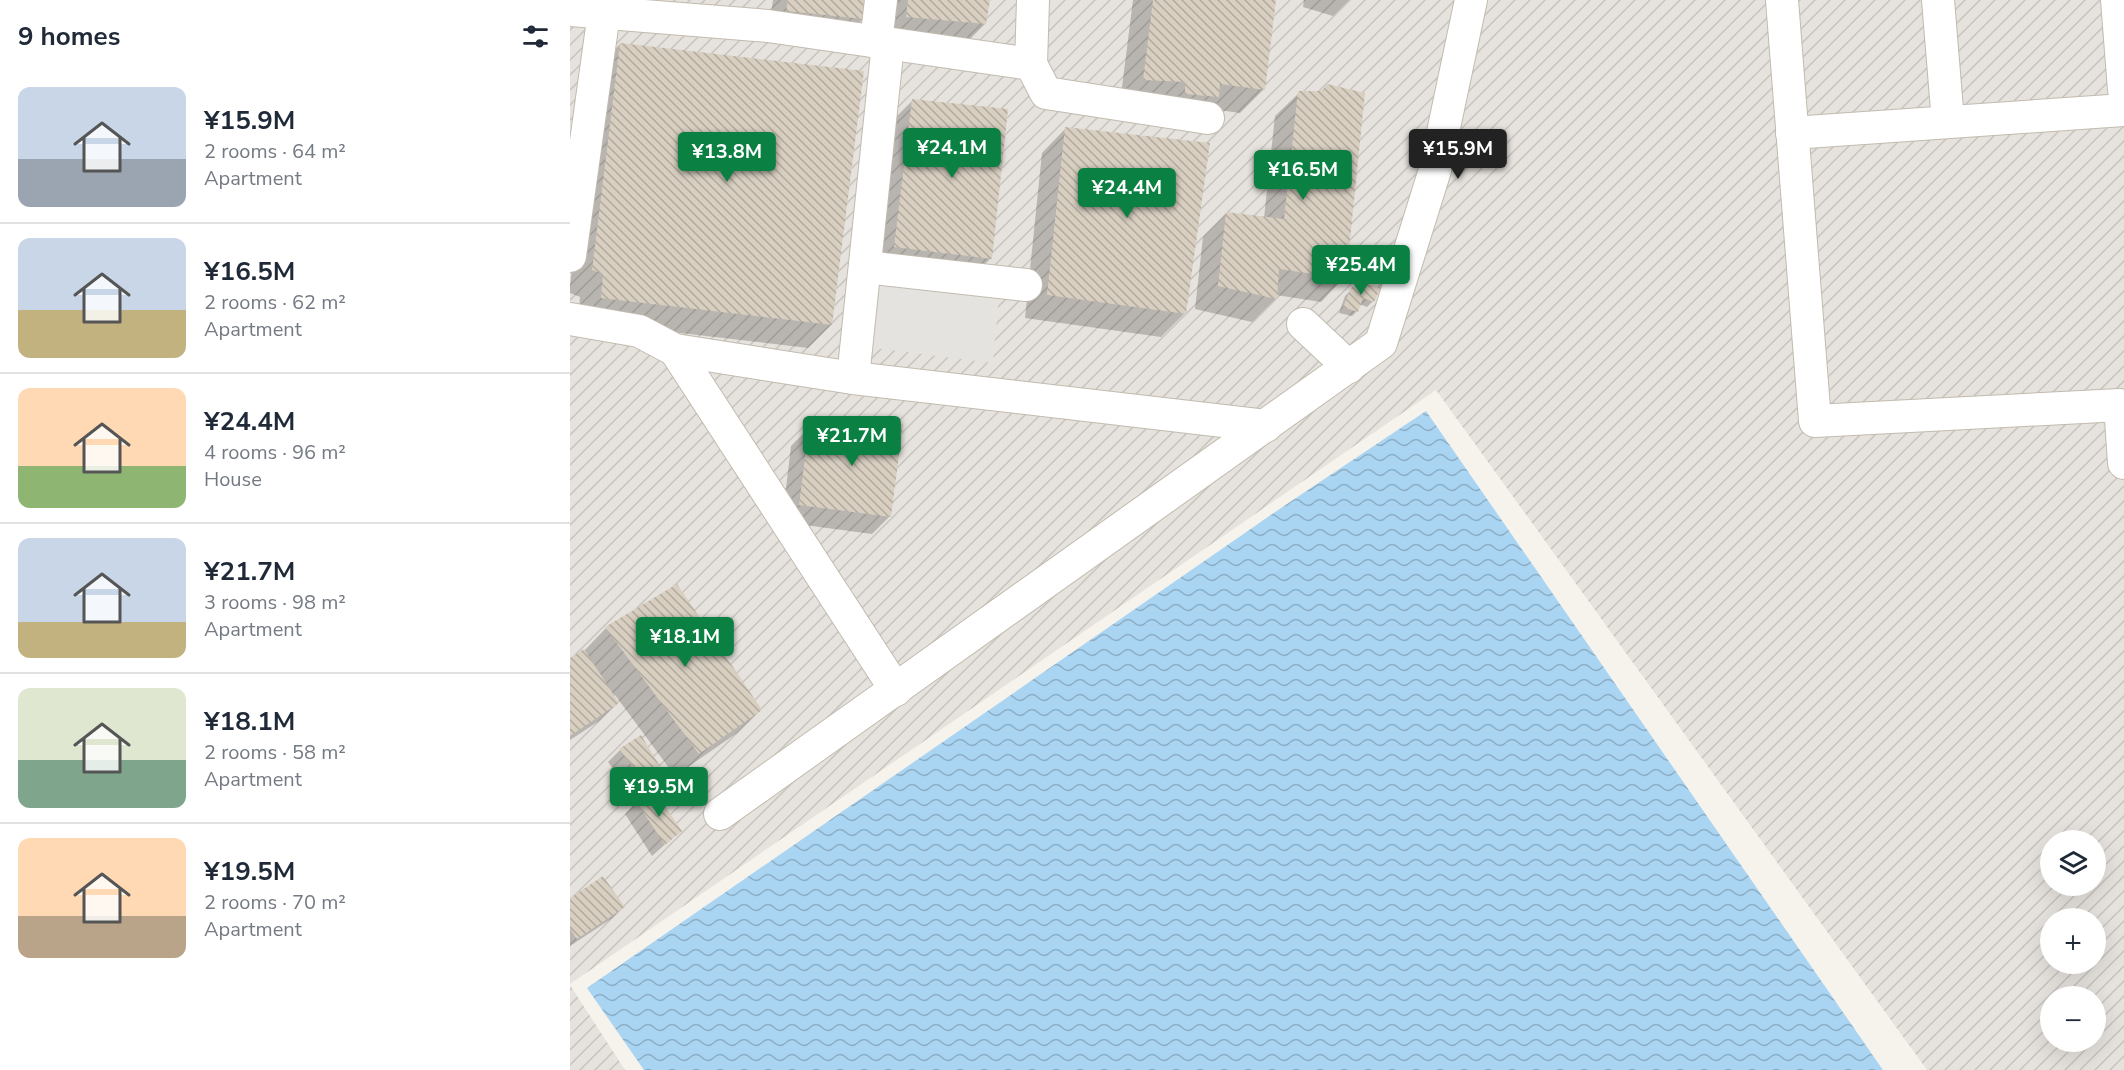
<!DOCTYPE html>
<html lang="en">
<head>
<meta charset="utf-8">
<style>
  :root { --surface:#fff; --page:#f2f2f3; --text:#1f2937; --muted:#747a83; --line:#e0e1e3; --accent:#0b8043 }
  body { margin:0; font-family:"Nunito Sans",sans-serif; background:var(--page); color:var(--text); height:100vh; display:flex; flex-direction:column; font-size:22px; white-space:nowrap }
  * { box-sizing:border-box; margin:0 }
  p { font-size:20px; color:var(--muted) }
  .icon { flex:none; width:33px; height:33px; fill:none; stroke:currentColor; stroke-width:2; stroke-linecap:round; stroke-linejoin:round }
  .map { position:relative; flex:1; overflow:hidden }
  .panel { display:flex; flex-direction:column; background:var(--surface); width:570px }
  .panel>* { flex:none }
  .tools { position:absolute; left:1470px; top:830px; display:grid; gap:12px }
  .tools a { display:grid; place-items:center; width:66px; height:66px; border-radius:50%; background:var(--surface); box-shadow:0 6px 24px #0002; font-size:30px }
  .price { position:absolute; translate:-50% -51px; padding:0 14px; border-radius:6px; background:var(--accent); color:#fff; font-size:20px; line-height:39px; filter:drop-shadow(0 2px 3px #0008) }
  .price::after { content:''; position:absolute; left:50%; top:36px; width:18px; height:14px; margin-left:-9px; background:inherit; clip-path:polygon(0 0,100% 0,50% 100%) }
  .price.current { background:#222; color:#fff }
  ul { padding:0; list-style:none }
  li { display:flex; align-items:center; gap:18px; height:150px; padding:0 18px }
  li+li { border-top:2px solid var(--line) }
  li span { display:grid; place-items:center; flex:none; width:168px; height:120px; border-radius:12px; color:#555 }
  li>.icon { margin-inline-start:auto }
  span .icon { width:72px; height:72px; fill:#fffc; stroke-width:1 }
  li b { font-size:26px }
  h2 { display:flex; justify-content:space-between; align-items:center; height:72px; padding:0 18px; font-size:26px }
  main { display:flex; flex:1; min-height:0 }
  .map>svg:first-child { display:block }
  .industrial { fill:url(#industrial-furrows); fill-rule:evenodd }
  .parking { fill:#e5e3e0 }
  .water { fill:url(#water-waves) }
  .shadow { fill:#0003 }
  .building { fill:url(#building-back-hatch) }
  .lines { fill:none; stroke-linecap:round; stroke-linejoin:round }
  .minor-casing { stroke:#c2bbae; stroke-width:34 }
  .minor { stroke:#fff; stroke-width:32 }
</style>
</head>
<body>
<main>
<section class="panel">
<h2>9 homes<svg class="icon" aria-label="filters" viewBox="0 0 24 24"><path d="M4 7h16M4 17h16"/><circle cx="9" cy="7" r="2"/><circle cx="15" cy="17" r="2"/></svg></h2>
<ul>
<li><span style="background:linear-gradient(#c9d6e8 60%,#9aa5b1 0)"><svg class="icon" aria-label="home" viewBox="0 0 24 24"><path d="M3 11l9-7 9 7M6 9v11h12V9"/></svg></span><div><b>¥15.9M</b><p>2 rooms · 64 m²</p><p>Apartment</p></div></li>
<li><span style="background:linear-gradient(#c9d6e8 60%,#c2b280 0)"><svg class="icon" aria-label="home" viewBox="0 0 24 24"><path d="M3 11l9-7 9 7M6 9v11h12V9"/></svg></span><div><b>¥16.5M</b><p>2 rooms · 62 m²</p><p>Apartment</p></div></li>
<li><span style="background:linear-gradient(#ffd9b3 65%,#8fb573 0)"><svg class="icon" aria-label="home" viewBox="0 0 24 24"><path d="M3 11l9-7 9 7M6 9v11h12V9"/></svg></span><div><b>¥24.4M</b><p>4 rooms · 96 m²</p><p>House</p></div></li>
<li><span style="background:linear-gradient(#c9d6e8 70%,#c2b280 0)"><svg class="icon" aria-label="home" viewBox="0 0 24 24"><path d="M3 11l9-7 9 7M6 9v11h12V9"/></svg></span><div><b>¥21.7M</b><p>3 rooms · 98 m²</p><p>Apartment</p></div></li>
<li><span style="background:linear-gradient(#dfe7d0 60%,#7fa58c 0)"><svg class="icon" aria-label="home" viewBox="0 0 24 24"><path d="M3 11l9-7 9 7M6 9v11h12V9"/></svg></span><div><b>¥18.1M</b><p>2 rooms · 58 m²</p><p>Apartment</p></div></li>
<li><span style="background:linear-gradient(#ffd9b3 65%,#b9a48a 0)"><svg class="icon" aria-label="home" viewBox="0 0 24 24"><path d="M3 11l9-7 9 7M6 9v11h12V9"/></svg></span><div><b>¥19.5M</b><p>2 rooms · 70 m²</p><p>Apartment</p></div></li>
</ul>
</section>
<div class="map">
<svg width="1554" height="1070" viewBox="0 0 1554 1070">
  <defs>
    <pattern id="industrial-furrows" width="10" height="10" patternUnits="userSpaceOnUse" patternTransform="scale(1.5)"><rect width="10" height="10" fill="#e6e2dd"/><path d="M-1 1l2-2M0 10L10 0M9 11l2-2" fill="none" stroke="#c7c3be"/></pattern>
    <pattern id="water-waves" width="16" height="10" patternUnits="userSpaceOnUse" patternTransform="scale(1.5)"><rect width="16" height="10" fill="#a9d4f2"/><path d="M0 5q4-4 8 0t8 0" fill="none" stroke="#8caec5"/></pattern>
    <pattern id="building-back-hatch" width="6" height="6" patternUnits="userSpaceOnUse" patternTransform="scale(1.5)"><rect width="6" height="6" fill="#d8cfc1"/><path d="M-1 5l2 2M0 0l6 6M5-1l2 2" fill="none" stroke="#b1aa9e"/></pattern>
  </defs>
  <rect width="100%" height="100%" fill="#f6f3ec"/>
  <g class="industrial">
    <path d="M0,0H1554V1070H1357L866,390L0,984ZM1480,840H1526V885H1480ZM1480,918H1526V963H1480ZM1480,996H1526V1041H1480Z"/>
    <path d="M0,985L55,1070H0Z"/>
  </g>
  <path class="parking" d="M307,278L429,294L423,363L296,347Z"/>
  <path class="water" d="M856,411L1313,1070H74L17,988L711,508Z"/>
  <g class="shadow">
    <path d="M203,0H295L293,19L275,37L199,29Z"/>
    <path d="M323,0H419L415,24L397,42L318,35Z"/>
    <path d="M563,0H705L693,90L670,113L635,108L550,103Z"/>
    <path d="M734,0H779L763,16L733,7Z"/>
    <path d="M50,44L261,325L238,348L8,321L10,297L0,293V285L27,68Z"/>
    <path d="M757,85L774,278L751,302L706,295V298L682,322L625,309L633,237L657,213L694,218L705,116L729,93H750Z"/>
    <path d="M343,100L421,258L397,282L302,270L319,124Z"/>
    <path d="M495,129L615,313L591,337L455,318L472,153Z"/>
    <path d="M782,289L803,301L797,307L789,304L787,311L782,316L769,313L775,296Z"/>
    <path d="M268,421L320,516L302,534L212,522L221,446L239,428L259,431Z"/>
    <path d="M36,628L190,710L167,733L105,776L45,695L43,697L47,703L29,721L0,740V660L13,652Z"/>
    <path d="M70,737L94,775L82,787L66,798L38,762L50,750Z"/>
    <path d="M84,794L110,831L82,856L55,814L67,802Z"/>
    <path d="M0,900L53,907L41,919L0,946Z"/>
  </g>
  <g class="building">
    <path d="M218,0H296L294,19L216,11Z"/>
    <path d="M338,0H420L416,24L336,17Z"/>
    <path d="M583,0H706L695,90L650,84L649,97L615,94V82L573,80Z"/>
    <path d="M50,43L294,71L262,325L31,298L33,274L22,270Z"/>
    <path d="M757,84L795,93L776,279L709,269L707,299L648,286L656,212L714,219L728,91H753Z"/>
    <path d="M342,99L438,109L422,259L324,247Z"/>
    <path d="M495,127L640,143L616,314L477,295Z"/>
    <path d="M791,283L811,287L804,302L793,298L788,312L773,307L781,288Z"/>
    <path d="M268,419L333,424L321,517L229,505L239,426L266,430Z"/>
    <path d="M107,584L192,710L129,754L35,627Z"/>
    <path d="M14,649L49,703L0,736V658Z"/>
    <path d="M71,735L96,776L79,787L49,749Z"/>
    <path d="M85,792L112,831L95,845L66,801Z"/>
    <path d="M33,876L55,907L7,939L0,929V898Z"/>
  </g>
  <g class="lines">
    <g class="minor-casing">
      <g id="minor">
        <path d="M1212,0L1245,421L1550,405L1554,463"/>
        <path d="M1368,0L1378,122"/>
        <path d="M1547,0L1554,90"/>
        <path d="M0,10L198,26L461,64L476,93L638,118"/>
        <path d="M306,42L311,0"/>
        <path d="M461,64L463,0"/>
        <path d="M1222,133L1554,110"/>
        <path d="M0,256L34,13"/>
        <path d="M295,267L456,285"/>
        <path d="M0,319L69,331L105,350L283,378L696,426"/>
        <path d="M733,324L779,367"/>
        <path d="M105,350L326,690"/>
        <path d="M283,378L318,44"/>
        <path d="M150,814L811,343L865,170L901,0"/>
      </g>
    </g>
    <use href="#minor" class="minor"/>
  </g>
</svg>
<div class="tools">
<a><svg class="icon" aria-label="layers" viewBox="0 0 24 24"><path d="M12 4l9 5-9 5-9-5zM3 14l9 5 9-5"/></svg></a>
<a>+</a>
<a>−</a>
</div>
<b class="price" style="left:382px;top:179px">¥24.1M</b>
<b class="price current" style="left:888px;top:180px">¥15.9M</b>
<b class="price" style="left:157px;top:183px">¥13.8M</b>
<b class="price" style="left:733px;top:201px">¥16.5M</b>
<b class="price" style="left:557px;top:219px">¥24.4M</b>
<b class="price" style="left:791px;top:296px">¥25.4M</b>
<b class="price" style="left:282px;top:467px">¥21.7M</b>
<b class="price" style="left:115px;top:668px">¥18.1M</b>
<b class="price" style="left:89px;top:818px">¥19.5M</b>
</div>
</main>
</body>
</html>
